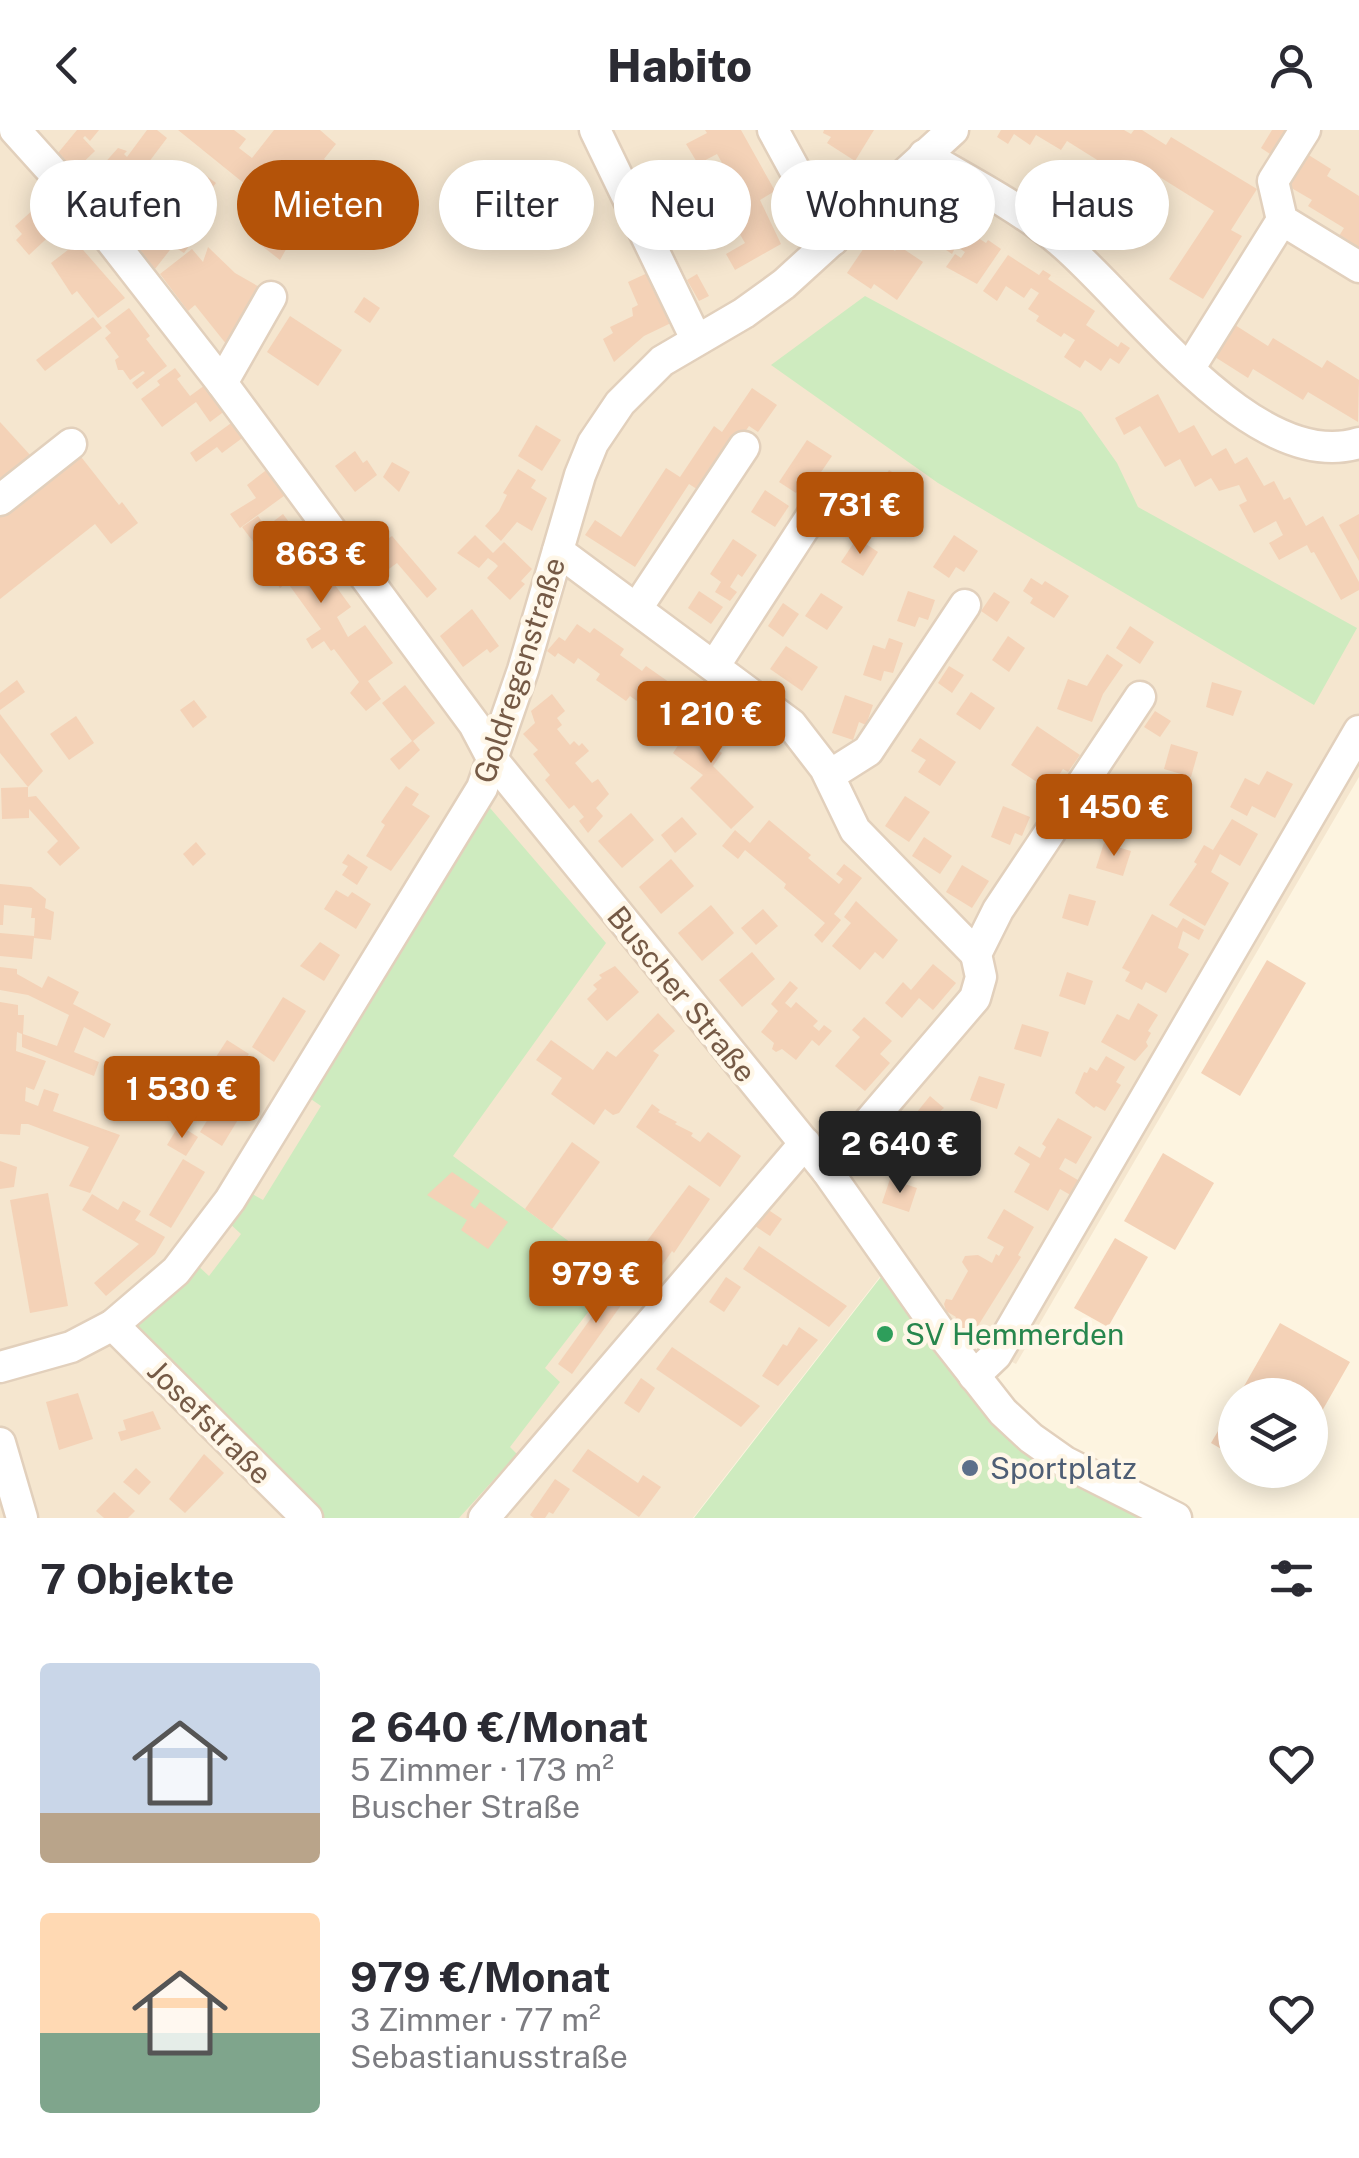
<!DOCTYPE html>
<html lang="de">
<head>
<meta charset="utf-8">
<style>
  :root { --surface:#fff; --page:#f7f7f7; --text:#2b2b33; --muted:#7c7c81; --accent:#b45309 }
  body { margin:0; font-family:"Public Sans",sans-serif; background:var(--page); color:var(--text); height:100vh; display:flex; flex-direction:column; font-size:38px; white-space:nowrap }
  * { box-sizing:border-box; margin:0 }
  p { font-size:32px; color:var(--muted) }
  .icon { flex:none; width:55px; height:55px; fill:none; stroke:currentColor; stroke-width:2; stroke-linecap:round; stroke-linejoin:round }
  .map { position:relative; height:1388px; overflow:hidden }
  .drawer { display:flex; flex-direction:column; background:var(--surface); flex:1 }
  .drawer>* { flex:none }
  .guide { position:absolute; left:30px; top:30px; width:1300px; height:90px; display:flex; gap:20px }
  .tools { position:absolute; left:1218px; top:1248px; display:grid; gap:20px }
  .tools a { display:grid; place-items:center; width:110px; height:110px; border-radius:50%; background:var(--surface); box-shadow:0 5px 25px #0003; font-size:50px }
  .price { position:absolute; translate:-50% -85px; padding:0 22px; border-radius:10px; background:var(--accent); color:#fff; font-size:32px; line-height:65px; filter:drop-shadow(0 2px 5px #0008) }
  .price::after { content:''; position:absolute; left:50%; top:60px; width:30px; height:22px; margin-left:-15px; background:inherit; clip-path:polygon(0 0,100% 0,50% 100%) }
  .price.active { background:#222; color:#fff }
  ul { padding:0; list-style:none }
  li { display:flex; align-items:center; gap:30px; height:250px; padding:0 40px }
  li span { display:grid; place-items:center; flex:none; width:280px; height:200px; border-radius:10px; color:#555 }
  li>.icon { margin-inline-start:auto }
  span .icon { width:120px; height:120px; fill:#fffc; stroke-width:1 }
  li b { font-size:42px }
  h2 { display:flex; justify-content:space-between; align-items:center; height:120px; padding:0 40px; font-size:42px }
  .tag { padding:0 35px; border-radius:45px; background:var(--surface); box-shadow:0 5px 25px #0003; font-size:35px; line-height:90px }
  .tag.active { background:var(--accent); color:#fff }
  header { display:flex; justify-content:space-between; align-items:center; height:130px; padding:0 40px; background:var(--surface); font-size:45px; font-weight:800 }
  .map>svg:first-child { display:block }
  .residential { fill:#f5e6cf }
  .green { fill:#ceebbf }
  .building { fill:#f4d2b7 }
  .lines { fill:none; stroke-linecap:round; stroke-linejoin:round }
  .minor-casing { stroke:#e2d0bc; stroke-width:35 }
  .minor { stroke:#fff; stroke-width:30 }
  .leisure-dot { fill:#2e9e5b; stroke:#fff7e8; stroke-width:4 }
  .service-dot { fill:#5c6f8a; stroke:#fff7e8; stroke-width:4 }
  .labels { text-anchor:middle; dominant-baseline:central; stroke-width:9; stroke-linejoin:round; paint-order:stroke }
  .street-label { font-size:30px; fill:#755a46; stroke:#fff7e8 }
  .leisure-label { font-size:30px; fill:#27864d; stroke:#fff7e8; text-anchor:start }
  .service-label { font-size:30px; fill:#4e5e75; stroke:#fff7e8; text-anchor:start }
</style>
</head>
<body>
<header><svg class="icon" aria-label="back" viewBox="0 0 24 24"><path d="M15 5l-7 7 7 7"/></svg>Habito<svg class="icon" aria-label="person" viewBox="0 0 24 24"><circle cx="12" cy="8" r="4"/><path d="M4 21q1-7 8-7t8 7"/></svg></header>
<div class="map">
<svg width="1359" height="1388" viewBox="0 0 1359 1388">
  <rect width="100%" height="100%" fill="#fdf4e0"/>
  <path class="residential" d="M0,0H1359V647L1016,1234L951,1201L896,1126L693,1388H0Z"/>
  <g class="green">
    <path d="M865,166L1081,282L1117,333L1138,377L1357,498L1314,575L938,353L771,235Z"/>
    <path d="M484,671L606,813L453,1026L616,1146L545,1238L560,1252L510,1317L517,1324L459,1388H316L131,1201L196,1134L209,1146L241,1104L228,1092L247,1061L263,1070L321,976L305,965Z"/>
    <path d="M887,1139L979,1269L1156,1388H694Z"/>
  </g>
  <g class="building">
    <path d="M77,0H99L90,11L85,6L83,8L95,21L74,41L58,23Z"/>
    <path d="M147,0H157L167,8L130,57L121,48L101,70L86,54L118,18L127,21L124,24L127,27Z"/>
    <path d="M178,0H234L246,9L239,18L252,28L274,0H320L336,14L324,29L331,34L288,89Z"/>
    <path d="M705,0H741L775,61L760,70L781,114L735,140L726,124L745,113L730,87L747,77L717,24L698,34L686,14L707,3Z"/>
    <path d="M824,0H874L855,31L827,13L831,7L823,3Z"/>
    <path d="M1001,0H1124L1131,4L1134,0H1142L1166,15L1171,7L1257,59L1231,100L1242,106L1203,169L1169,149L1214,81L1150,41L1145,50L1114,31L1110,38L1067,11L1061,20L1036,5L1030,15L1014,4L1008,14L997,7Z"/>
    <path d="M1272,0H1293L1276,28L1261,18Z"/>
    <path d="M1307,24L1331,39L1327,46L1359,66V118L1339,106L1344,98L1308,76L1312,70L1288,56Z"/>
    <path d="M200,41L216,53L201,72L186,61Z"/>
    <path d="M132,57L140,67L134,71L168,112L173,108L178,113L187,100L196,106L184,123L173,116L155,139L108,78Z"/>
    <path d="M949,58L967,67L957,82L941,72Z"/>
    <path d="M34,79L58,98L29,125L16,110L22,104L15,96Z"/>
    <path d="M956,84L971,94L964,104L974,110L975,106L986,113L988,110L1001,119L977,154L946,137L955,124L961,128L965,122L956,116L952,124L936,113Z"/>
    <path d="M260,90L289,114L280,130L248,105Z"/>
    <path d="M872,106L895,121L899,116L923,132L897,170L874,154L871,159L847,143Z"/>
    <path d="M77,113L125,168L98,188L77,161L72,165L51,133Z"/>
    <path d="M208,117L235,143L261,158L227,215L195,175L188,181L160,144L192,119L203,132Z"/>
    <path d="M1008,125L1039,145L1043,140L1051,145L1048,149L1095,181L1086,195L1118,217L1121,212L1130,218L1119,234L1110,228L1101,241L1085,230L1080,238L1064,227L1075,210L1064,203L1061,207L1036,191L1039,186L1028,179L1039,163L1031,158L1024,168L1006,156L997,171L983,161Z"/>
    <path d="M654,140L673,192L644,206L614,232L603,209L613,203L610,197L633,186L632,178L638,175L628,152Z"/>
    <path d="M697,144L709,166L699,171L687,150Z"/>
    <path d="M364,167L380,178L370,193L354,182Z"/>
    <path d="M129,178L150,206L146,209L167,236L137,259L132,253L145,243L143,241L130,250L123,240H118L115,230L119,227L105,208L111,203L105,196Z"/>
    <path d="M290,186L342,220L318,256L267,222Z"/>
    <path d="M93,187L102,198L45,241L36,230Z"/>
    <path d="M1235,195L1268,216L1273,208L1322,238L1327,230L1359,250L1358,292L1308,262L1303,270L1253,239L1248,248L1215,227Z"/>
    <path d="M175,238L181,246L177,249L190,266L205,255L226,280L210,292L196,272L162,297L141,269L160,255L157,251Z"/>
    <path d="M752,258L777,275L758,302L749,296L703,363L689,354L635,437L585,405L595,390L621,407L666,338L680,347L714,296L722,302Z"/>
    <path d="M1158,264L1179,303L1194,295L1212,326L1226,318L1235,334L1247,327L1264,356L1274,351L1284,370L1290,367L1306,396L1323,386L1359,452V460L1341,470L1314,422L1311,423L1307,415L1279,430L1269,413L1283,405L1276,391L1254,403L1239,375L1247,371L1239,355L1219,361L1211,348L1195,357L1180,329L1165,337L1140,296L1124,305L1115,288Z"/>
    <path d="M234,291L245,306L222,323L217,317L196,332L190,323Z"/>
    <path d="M0,292L31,326L0,348Z"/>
    <path d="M536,295L561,310L542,341L518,326Z"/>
    <path d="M807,310L832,326L817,348L809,343L796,363L779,352Z"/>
    <path d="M355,321L363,333L367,330L377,345L355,362L335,336Z"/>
    <path d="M78,323L119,375L122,372L138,393L111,414L95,394L0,469V385Z"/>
    <path d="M392,332L410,342L399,362L383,347Z"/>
    <path d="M269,338L288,363L240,398L230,384L256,368L247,355Z"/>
    <path d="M518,339L536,350L531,358L547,368L532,401L517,392L501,411L485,396L499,381L507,365L503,363Z"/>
    <path d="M889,340L911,354L892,383L870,369Z"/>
    <path d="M765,360L789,376L775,397L751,382Z"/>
    <path d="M847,367L866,380L854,398L835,386Z"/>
    <path d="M283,384L308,418L290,431L310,450L324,440L351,477L337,487L348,507L365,495L393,533L368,551L381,569L366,581L350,563L359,552L334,519L331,521L324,511L312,519L306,509L321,499L287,452L280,458L271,445L276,442L242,397L258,386L266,397Z"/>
    <path d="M1359,384V431L1339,395Z"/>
    <path d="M475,405L493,423L504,412L532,439L521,451L525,454L510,470L487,448L498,436L495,433L488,428L479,438L457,423Z"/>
    <path d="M954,405L978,421L964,442L956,437L949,448L933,437Z"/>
    <path d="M392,406L437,459L427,468L397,433L378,447L363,426Z"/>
    <path d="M857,408L878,422L863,446L841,432Z"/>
    <path d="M733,409L757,425L742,447L738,444L730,457L737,462L730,471L715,462L721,452L710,444Z"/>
    <path d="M1031,448L1042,455L1045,451L1069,466L1054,488L1030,473L1033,468L1023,461Z"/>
    <path d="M699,461L723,477L711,494L688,478Z"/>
    <path d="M908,461L935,470L928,490L919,487L915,497L897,491Z"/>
    <path d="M994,462L1010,472L997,492L981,481Z"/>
    <path d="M821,463L843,477L827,500L805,486Z"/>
    <path d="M783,473L799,484L783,507L768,496Z"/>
    <path d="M472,479L499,516L490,523L487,519L463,537L440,506Z"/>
    <path d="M577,494L590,503L594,498L624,519L620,525L642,541L646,536L676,557L672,563L685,572L663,599L648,588L652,582L630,566L626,571L596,550L600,544L578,528L574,534L558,523L555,527L547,521L559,507L565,511Z"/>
    <path d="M1130,496L1154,512L1140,534L1116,518Z"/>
    <path d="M1008,506L1025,518L1009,542L992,530Z"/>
    <path d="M889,508L903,513L893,543L884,541L881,551L863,545L873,515L885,519Z"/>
    <path d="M786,516L818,537L802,561L770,539Z"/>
    <path d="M1107,524L1123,535L1103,564L1092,592L1057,579L1068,549L1087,556Z"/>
    <path d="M949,536L964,545L952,563L938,553Z"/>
    <path d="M17,550L25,562L0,580V563Z"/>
    <path d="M1212,552L1242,561L1233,586L1206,577Z"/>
    <path d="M405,555L435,593L413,611L420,620L399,640L390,629L412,611L382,573Z"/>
    <path d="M971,562L995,578L980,600L956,584Z"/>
    <path d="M552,564L565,581L557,588L562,595L557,599L570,615L574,611L579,616L582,613L589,621L575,633L592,653L598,649L609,664L596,678L603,686L588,703L579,691L584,687L574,675L569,679L545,650L550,645L533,624L538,620L523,604L535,593L531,581Z"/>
    <path d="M707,564L725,576L702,608L722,623L713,636L754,677L731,699L690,658L703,645L673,623L689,599L683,595Z"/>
    <path d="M845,565L873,575L866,595L859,592L853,610L832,603Z"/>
    <path d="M194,570L207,587L193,598L180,580Z"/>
    <path d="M1155,581L1171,591L1160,607L1144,597Z"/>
    <path d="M0,584L43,641L28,657L0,623Z"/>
    <path d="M76,586L94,613L69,630L50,604Z"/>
    <path d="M1037,596L1080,625L1068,642L1063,639L1049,660L1011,635Z"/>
    <path d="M920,608L956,632L940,656L918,642L926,630L911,621Z"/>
    <path d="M1171,614L1198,622L1191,647L1164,639Z"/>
    <path d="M1267,641L1293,654L1275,688L1252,676L1247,686L1230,677L1245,648L1259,655Z"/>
    <path d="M406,656L419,664L412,675L430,686L391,741L366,726L385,695L381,692Z"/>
    <path d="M28,657V667L36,666L80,718L60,736L47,722L58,711L29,679V688L2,689L1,658Z"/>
    <path d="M1137,665L1163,672L1156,697L1130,690Z"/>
    <path d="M905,666L930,682L909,712L885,696Z"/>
    <path d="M1003,676L1030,687L1022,706L1015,703L1010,715L991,707Z"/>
    <path d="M631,683L654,710L622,738L598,711Z"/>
    <path d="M682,687L697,704L675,723L661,705Z"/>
    <path d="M1232,689L1258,704L1240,736L1220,724L1211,742L1229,753L1205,796L1169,775L1197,734L1194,732L1204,715L1213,720Z"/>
    <path d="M769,690L811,725L808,728L839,754L843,749L836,744L844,734L862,748L834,784L841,790L822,813L814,805L825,793L784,758L786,754L745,720L738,729L722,716L735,700L750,713Z"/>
    <path d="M924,707L952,726L940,744L912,726Z"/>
    <path d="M196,712L206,724L193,736L183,724Z"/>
    <path d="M1104,713L1131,721L1123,746L1096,738Z"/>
    <path d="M348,724L368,737L357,755L342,745L348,736L342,733Z"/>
    <path d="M671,729L694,756L661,784L639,757Z"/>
    <path d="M962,735L989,751L972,778L946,762Z"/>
    <path d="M0,754L31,757L46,769L45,778L54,782L51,810L34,808L32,829L0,826V803L34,806L35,788H31L32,778L4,775L3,795H0Z"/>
    <path d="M336,760L348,767L352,762L371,774L356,799L324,779Z"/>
    <path d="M1069,764L1096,771L1088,796L1062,788Z"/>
    <path d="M856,771L898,810L883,829L875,822L860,840L832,816L851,793L844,787Z"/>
    <path d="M711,775L734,803L702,831L678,803Z"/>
    <path d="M763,779L778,796L756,815L741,798Z"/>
    <path d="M1152,784L1177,798L1183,788L1204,800L1199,810L1183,801L1178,818L1189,824L1166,863L1146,852L1142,860L1125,851L1130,842L1122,838Z"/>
    <path d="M320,812L340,825L324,851L300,836Z"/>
    <path d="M752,822L775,849L742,877L719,850Z"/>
    <path d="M1267,830L1306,853L1240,966L1201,943Z"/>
    <path d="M933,834L956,853L933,880L919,868L902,888L885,873L903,852L911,860Z"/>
    <path d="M615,836L639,862L607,891L587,869L597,859L593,855L602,848L599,845Z"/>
    <path d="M0,837L17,839V844L42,858L48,846L79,862L73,874L111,894L104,908L84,897L74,922L99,932L94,946L22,917V904L17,902L16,921L46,931L34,960L26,957L25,971L38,976L44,959L59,964L53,981L120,1005L90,1063L69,1056L89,1017L28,994H21L20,1005L0,1004V872L18,875V885H24L23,904L57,916L69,885L28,865L0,860Z"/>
    <path d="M1067,842L1093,851L1085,875L1059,866Z"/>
    <path d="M790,851L798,858L785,873L791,878L796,872L818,891L813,896L819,901L824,895L832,901L819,916L812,910L796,930L782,919L776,922L772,919L774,913L761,902L778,881L771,874Z"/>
    <path d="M283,867L306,881L274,932L252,917Z"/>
    <path d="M1138,873L1158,885L1148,901L1151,903L1146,912L1148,916L1135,931L1101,912L1117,884L1129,890Z"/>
    <path d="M658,883L675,901L653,921L659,925L619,983L613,985L605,979L594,995L551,964L562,948L536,930L551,910L593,940L607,921L616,927Z"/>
    <path d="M864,887L892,911L880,924L890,933L865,961L835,936L860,907L852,900Z"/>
    <path d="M1022,894L1049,902L1041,927L1014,919Z"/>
    <path d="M227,910L249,924L236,943L214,930Z"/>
    <path d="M1106,926L1125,937L1116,952L1121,955L1105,981L1096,976L1094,978L1075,963L1084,942L1087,943L1090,937L1097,941Z"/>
    <path d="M979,946L1005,954L997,979L970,970Z"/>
    <path d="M234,947L256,960L222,1016L200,1002Z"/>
    <path d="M930,966L944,978L923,996L913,987Z"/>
    <path d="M652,974L660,980L658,982L677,992L675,994L693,1003L691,1006L700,1012L708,1002L741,1026L720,1057L636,997Z"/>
    <path d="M1058,988L1092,1007L1076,1034L1065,1028L1059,1039L1083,1053L1074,1067L1060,1059L1048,1081L1014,1062L1030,1034L1014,1024L1019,1016L1040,1028L1046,1017L1042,1014Z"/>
    <path d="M179,995L198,1007L186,1026L167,1015Z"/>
    <path d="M934,997L961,1006L953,1031L926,1022Z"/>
    <path d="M572,1012L600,1032L552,1099L525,1079Z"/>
    <path d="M1163,1023L1214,1053L1175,1120L1124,1091Z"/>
    <path d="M183,1029L205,1042L171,1098L149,1085Z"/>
    <path d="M0,1031L17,1037L14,1057L0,1059Z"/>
    <path d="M452,1042L480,1061L470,1075L475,1079L480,1072L508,1092L488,1119L461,1100L467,1090L427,1065Z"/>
    <path d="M890,1049L917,1058L909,1082L882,1073Z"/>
    <path d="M689,1055L710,1069L674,1123L672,1121L649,1155L626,1139Z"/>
    <path d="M48,1063L68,1176L30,1183L10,1070Z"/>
    <path d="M92,1064L118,1080L123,1071L141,1081L135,1090L165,1107L155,1124L106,1166L94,1153L139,1114L82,1080Z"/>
    <path d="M767,1079L782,1089L770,1106L755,1096Z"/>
    <path d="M1004,1079L1034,1097L1018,1125L1021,1127L971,1207L952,1195L956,1187L946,1181L944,1174L946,1169L952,1170L968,1141L962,1132L965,1126L978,1125L992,1133L996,1124L999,1126L1004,1117L987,1108Z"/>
    <path d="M1115,1108L1148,1127L1108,1197L1074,1178Z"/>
    <path d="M759,1116L847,1176L829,1197L743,1139Z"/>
    <path d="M726,1147L741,1157L724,1182L709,1172Z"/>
    <path d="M620,1148L634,1157L572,1244L558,1234Z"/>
    <path d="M1280,1193L1350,1232L1310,1302V1265H1239Z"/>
    <path d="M799,1197L818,1210L778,1256L762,1246L783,1214L787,1216Z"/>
    <path d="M672,1217L760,1276L741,1297L656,1239Z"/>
    <path d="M641,1248L655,1258L639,1283L624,1273Z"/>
    <path d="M78,1263L93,1309L59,1320L46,1272Z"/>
    <path d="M1235,1272V1327L1211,1313Z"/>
    <path d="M153,1281L161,1299L121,1311L118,1302L126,1300L123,1290Z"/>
    <path d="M588,1319L638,1353L643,1345L661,1357L639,1387L572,1341Z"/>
    <path d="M204,1324L224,1343L185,1383L169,1369Z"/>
    <path d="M136,1338L151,1352L139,1365L123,1352Z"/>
    <path d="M555,1349L570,1359L553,1384L549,1382L545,1388H534L530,1385Z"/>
    <path d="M114,1362L135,1381L128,1388H104L96,1381Z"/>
  </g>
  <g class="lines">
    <g class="minor-casing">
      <g id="minor">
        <path d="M15,0L88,81L222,253L474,594L493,630L827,1041L941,1203L1003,1282L1031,1308L1065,1332L1176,1388"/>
        <path d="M595,0L696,209"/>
        <path d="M773,0L833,110"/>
        <path d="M1305,0L1273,51L1282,90L1359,137"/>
        <path d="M924,25C970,52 1019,77 1060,111C1132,171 1254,346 1359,313"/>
        <path d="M1189,239L1282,90"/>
        <path d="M222,253L271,167"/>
        <path d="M0,370L71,314"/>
        <path d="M558,421L791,594L825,638L855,700L976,824"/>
        <path d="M637,478L744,317"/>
        <path d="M715,535L822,370"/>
        <path d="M830,645L868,621L965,475"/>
        <path d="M827,1041L975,868L981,847L976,824L998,780L1140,567"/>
        <path d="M113,1195L307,1388"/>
        <path d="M0,1237L71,1217L113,1195L176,1141L230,1070L482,658L523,540L580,345L593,313L620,273L662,231L744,183L784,154L953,0"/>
        <path d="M974,1246L996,1225L1359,601"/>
        <path d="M0,1313L22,1388"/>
        <path d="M484,1388L805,1013"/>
      </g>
    </g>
    <use href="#minor" class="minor"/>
  </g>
  <circle class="leisure-dot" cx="885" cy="1204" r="10"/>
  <circle class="service-dot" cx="970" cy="1338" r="10"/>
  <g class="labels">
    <g class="street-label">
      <text transform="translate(519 540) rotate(-72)">Goldregenstraße</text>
      <text transform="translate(682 864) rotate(51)">Buscher Straße</text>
      <text transform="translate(210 1292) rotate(45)">Josefstraße</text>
    </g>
    <g class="leisure-label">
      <text x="905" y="1204">SV Hemmerden</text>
    </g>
    <g class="service-label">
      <text x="990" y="1338">Sportplatz</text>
    </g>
  </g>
</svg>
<div class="tools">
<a><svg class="icon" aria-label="layers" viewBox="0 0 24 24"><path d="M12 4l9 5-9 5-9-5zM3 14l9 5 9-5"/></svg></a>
</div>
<b class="price" style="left:860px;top:427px">731 €</b>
<b class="price" style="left:321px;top:476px">863 €</b>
<b class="price" style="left:711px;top:636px">1 210 €</b>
<b class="price" style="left:1114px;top:729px">1 450 €</b>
<b class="price" style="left:182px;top:1011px">1 530 €</b>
<b class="price active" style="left:900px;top:1066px">2 640 €</b>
<b class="price" style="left:596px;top:1196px">979 €</b>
<div class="guide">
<a class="tag">Kaufen</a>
<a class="tag active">Mieten</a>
<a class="tag">Filter</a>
<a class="tag">Neu</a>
<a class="tag">Wohnung</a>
<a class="tag">Haus</a>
</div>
</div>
<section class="drawer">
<h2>7 Objekte<svg class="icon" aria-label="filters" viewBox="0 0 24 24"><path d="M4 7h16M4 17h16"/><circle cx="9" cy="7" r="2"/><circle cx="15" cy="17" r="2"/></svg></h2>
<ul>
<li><span style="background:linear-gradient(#c9d6e8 75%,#b9a48a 0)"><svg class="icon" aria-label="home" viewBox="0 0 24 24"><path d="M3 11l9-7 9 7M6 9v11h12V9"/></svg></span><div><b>2 640 €/Monat</b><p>5 Zimmer · 173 m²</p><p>Buscher Straße</p></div><svg class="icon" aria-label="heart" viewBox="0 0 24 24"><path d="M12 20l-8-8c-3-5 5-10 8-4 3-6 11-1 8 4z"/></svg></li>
<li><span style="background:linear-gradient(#ffd9b3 60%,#7fa58c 0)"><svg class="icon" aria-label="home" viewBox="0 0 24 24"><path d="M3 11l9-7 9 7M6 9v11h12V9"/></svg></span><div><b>979 €/Monat</b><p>3 Zimmer · 77 m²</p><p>Sebastianusstraße</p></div><svg class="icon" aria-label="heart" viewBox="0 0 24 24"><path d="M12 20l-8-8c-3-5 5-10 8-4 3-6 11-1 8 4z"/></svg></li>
</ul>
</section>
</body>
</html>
